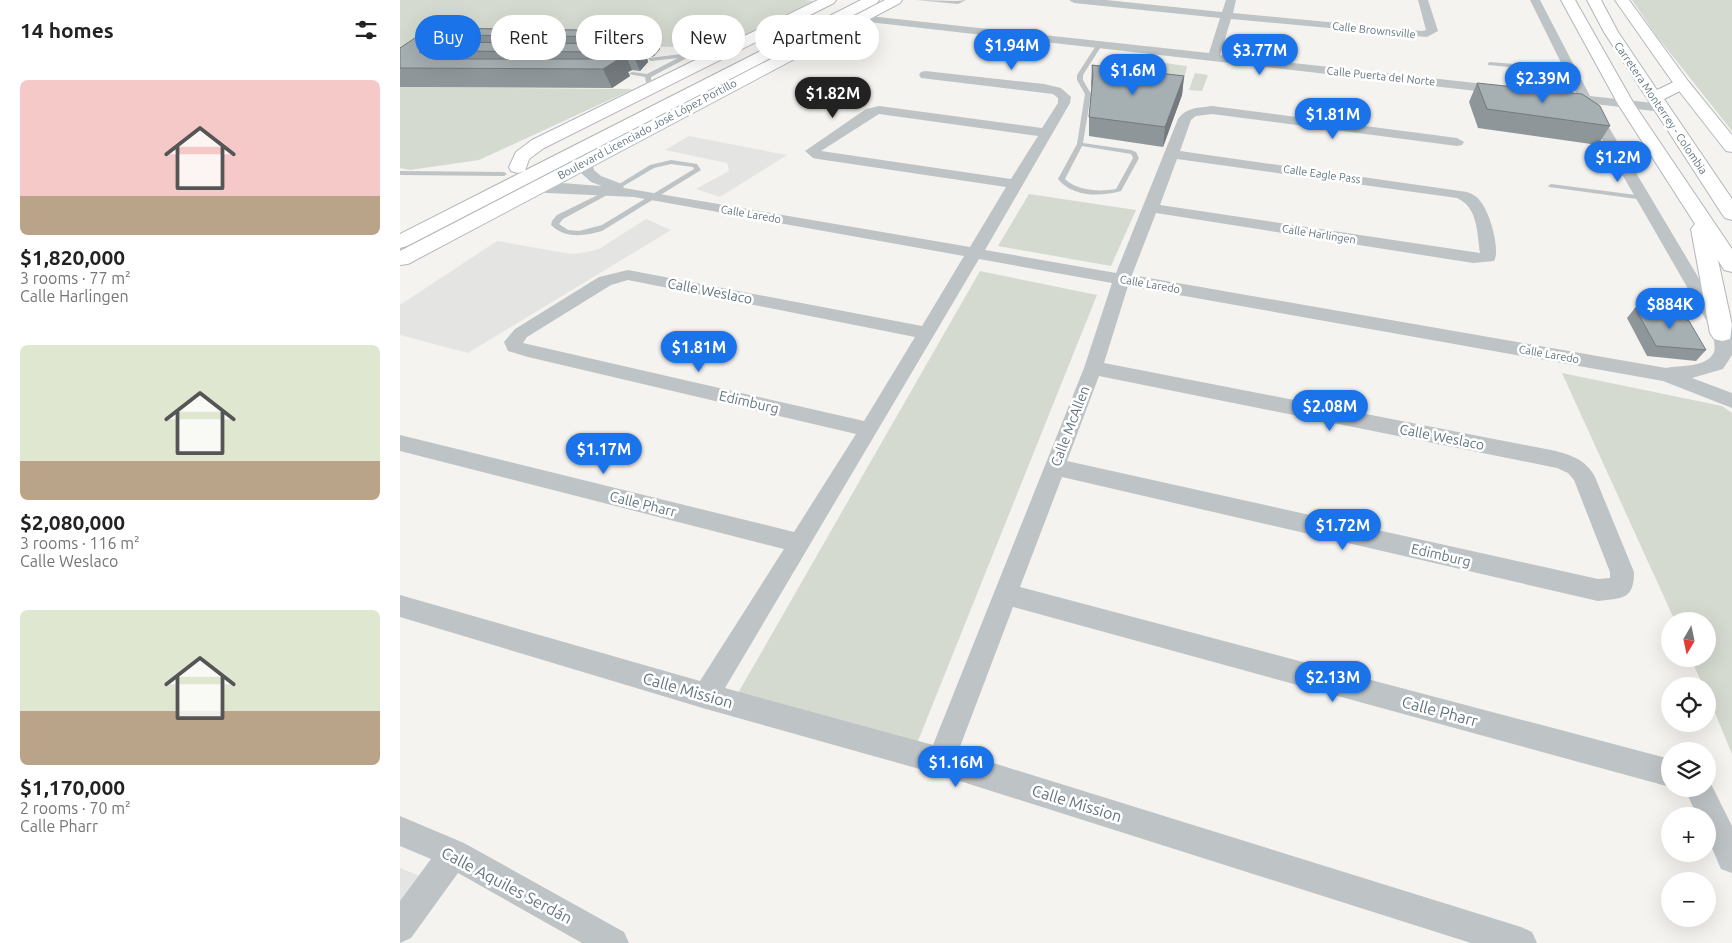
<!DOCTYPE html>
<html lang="en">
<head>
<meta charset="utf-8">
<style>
  :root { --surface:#fff; --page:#f2f2f2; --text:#222; --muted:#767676; --accent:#1a73e8 }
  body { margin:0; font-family:Ubuntu,sans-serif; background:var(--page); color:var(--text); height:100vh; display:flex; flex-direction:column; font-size:19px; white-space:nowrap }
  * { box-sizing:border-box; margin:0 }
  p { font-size:16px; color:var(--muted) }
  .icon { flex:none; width:28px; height:28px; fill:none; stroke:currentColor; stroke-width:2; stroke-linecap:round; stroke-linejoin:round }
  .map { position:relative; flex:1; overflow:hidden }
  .panel { display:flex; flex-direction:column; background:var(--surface); width:400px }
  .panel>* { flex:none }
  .hud { position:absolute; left:15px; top:15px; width:475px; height:45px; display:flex; gap:10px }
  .needle { width:32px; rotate:189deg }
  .fabs { position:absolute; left:1261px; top:612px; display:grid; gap:10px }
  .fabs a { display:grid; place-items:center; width:55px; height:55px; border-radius:50%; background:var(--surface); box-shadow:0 5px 20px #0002; font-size:25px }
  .price { position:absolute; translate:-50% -42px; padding:0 11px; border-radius:18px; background:var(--accent); color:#fff; font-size:16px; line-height:32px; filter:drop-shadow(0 1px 2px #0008) }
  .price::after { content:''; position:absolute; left:50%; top:30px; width:15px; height:11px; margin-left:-8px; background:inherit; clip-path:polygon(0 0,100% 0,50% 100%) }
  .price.on { background:#222; color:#fff }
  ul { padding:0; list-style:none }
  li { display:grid; align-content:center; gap:10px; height:265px; padding:0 20px }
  li span { display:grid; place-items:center; height:155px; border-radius:8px; color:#555 }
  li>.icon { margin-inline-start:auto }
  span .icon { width:90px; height:90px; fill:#fffc; stroke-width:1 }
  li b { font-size:21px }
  h2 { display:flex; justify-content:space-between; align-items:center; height:60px; padding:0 20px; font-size:21px }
  .chip { padding:0 18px; border-radius:22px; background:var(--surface); box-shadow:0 5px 20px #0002; font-size:18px; line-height:45px }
  .chip.on { background:var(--accent); color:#fff }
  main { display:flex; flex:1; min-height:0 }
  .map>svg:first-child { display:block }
  .built { fill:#e4e5e3 }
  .green { fill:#d5dad0 }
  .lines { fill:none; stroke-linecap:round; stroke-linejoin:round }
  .secondary-casing { stroke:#b3b8bc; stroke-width:2 }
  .primary-casing { stroke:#b1b6b9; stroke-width:2 }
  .highway-casing { stroke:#b1b5b7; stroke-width:2 }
  .lane { fill:#bec3c5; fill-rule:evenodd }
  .street { fill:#bec3c5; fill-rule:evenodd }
  .secondary { fill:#fff; fill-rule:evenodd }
  .primary { fill:#fff; fill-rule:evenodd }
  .highway { fill:#fff; fill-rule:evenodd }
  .wall { fill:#8f9699 }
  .shaded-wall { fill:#747a7d }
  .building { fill:#a6afb2; stroke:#747a7d; fill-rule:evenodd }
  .labels { text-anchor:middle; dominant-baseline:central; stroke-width:5; stroke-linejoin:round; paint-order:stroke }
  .far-street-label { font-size:11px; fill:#637680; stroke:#fff }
  .street-label { font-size:14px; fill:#637680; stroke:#fff }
  .near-street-label { font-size:16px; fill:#637680; stroke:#fff }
</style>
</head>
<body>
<main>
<section class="panel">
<h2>14 homes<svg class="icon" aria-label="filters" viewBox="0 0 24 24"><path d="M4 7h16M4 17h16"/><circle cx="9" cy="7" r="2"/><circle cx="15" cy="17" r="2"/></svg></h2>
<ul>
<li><span style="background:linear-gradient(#f6c9c9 75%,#b9a48a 0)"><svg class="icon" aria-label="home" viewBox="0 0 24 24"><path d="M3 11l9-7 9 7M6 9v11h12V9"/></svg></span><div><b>$1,820,000</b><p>3 rooms · 77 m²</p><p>Calle Harlingen</p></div></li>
<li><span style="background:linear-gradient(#dfe7d0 75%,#b9a48a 0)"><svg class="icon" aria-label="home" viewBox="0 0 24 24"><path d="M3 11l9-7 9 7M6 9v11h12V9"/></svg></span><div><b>$2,080,000</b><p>3 rooms · 116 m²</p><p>Calle Weslaco</p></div></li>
<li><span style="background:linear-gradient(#dfe7d0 65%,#b9a48a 0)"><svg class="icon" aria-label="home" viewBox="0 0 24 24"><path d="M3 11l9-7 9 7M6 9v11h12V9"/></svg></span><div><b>$1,170,000</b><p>2 rooms · 70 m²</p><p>Calle Pharr</p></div></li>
</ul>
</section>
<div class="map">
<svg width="1332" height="943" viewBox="0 0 1332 943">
  <rect width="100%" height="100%" fill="#f4f3ef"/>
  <g class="built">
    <path d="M289,136L387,155L320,197L296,189L329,171L327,163L265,150Z"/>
    <path d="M246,219L271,230L68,353L0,335V305L97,241L171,254L187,252L199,249Z"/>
    <path d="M0,868L22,877L0,906Z"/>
  </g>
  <g class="green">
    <path d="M0,0H405L414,1L320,47L41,46L0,75Z"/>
    <path d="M1232,0H1332V131L1256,35Z"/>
    <path d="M765,63L787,66L782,88L744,82Z"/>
    <path d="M795,73L808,75L802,91L789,90Z"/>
    <path d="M0,87L233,89L79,160L10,170L0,168Z"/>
    <path d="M629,194L736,210L711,266L598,246Z"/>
    <path d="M580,271L697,295L516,746L338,693Z"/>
    <path d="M1162,373L1322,406L1332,413V754L1308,696V686H1303L1291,659H1308V621H1275Z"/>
  </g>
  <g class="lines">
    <g class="secondary-casing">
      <g id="secondary">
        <path d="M418,0H436L434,3L144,148L129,159L125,171L118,173L111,171L109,167L116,152L132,140Z"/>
        <path d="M485,0H502L500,3L8,264L0,265V251Z"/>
        <path d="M1215,0H1229L1288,81L1332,135V152L1326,151L1276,87Z"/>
      </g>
    </g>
    <g class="primary-casing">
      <g id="primary">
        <path d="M1161,0H1175L1234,104L1332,249V272L1324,270L1318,260L1332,325L1330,339L1322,341L1314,339L1310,333L1291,229L1295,224L1218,104Z"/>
        <path d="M1187,0H1201L1218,32L1257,90L1276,81H1288L1290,84L1288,87L1264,99L1332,199V220L1325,218L1322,214L1204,32Z"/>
      </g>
    </g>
    <g class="highway-casing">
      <path id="highway" d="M461,0H479L477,3L7,246L0,248V234Z"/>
    </g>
    <g class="lane">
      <path d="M516,0L557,1L566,0L558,4Z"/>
      <path d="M697,44L702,45L683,75V80L691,94L683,143L731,150L736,152L739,158L721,191C701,197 672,197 658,179L677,144L685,94L677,80V75ZM682,146L731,154L733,158L716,189C700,192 677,191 665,179Z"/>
      <path d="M323,49L325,50V52L289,57L251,77L252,89L247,88L245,77L229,74L232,72L247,74L278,58L251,61L248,59L249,58Z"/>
      <path d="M1090,62L1171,69L1174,71L1171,73L1088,65V63Z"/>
      <path d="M271,160L297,164L301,170L202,231C185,236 165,239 151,225L152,221L157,215L216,186L250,165ZM271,164L293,167L294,169L202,225L179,231L168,230L159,224L163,219L220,188L254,168Z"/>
      <path d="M0,171L104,172L107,174L104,176L0,175Z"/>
      <path d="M1151,184L1244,196L1248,198L1244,200L1149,187L1148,186Z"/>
    </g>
    <g class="street">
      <path d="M669,0H706L822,12L826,0H836L833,13L1022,31L1026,30L1018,0H1028L1038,31L1027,37L831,19L820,55L1103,86L1109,90L1103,94L460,21L455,18L460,15L809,53L820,18L674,3Z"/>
      <path d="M1130,0H1140L1190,96L1262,104L1269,108L1262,112L1195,104L1332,334V355L1323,369L1292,378L1332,393V408L1263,381L728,286L704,363L1156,451C1173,456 1186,460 1195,477L1234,572C1234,600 1222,598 1198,601L662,477L620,587L1270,759V787L613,607L558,752L1121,927L1132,932L1137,943H1071L541,775L306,709L0,617V595L300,681L384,549L0,451V435L394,532L456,434L128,357L108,351L104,342L115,329L199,277L228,270L522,326L564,256L234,197L126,192L124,189L126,186C150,180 178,185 202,186L191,182L180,172L179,161L181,158H191L194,170L201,176L222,184L224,188L570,247L606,187L418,159L413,158L405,151L466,109L479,106L642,128L658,103V98L653,94L521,78L519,75L521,72L525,71L644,84L661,88L671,97L670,103L585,250L716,273L778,119C787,107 798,108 812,106L1057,138L1064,142L1062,145L1057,146L812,114L796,116L791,120L780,151L1067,192C1072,194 1077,196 1080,201C1089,210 1101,250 1094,261L1073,263L756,213L732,275L1266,368C1280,365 1307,368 1314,352C1316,347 1313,338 1313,332L1181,103L1164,101L1158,97L1164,93L1177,95ZM479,114L638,136L611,179L421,151ZM777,159L1057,198C1078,207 1077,233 1080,253L760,205ZM579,259L712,283L684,368L533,745L325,688ZM228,280L515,337L464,421L123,343L127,337L211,285ZM699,376L1157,468L1168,473L1174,480L1210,572V578L1198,579L667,461Z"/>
      <path d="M1308,778L1332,826V873L1321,869L1308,839V816H1297L1285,789H1308Z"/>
      <path d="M0,816L64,843L224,932L229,943H182L58,873L11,938L0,943V901L31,859L0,846Z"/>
    </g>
    <use href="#secondary" class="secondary"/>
    <use href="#primary" class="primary"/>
    <use href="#highway" class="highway"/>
  </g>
  <g class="wall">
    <path d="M30,28L252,31L260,49L254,56L247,58L248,62L240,71L232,70L228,72L230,76L212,88L0,87V48Z"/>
    <path d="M692,65L784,76L782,95L763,147L689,136V117L692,89L691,84Z"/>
    <path d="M1077,83L1210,126L1198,145L1078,128L1069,102Z"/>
    <path d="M1235,308L1306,350L1296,361L1247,356L1227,318Z"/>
  </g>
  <g class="shaded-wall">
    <path d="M252,31L260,49L254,56L247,58L248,62L240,71L232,52L239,39Z"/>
    <path d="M48,35L58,51H32L40,63L19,52L35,39Z"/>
    <path d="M224,51L232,70L228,72L230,76L212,88L203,69L219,56L220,54Z"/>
    <path d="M784,76L782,95L763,147L765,127Z"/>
  </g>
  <g class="building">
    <path d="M30,28L252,31L246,37L239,39L241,43L232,52L224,51L220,54L219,56L222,57L203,69L0,68V48ZM48,35L229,37L233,39L234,41L229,44L48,42L32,51L211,52L214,55L209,59H35L19,52L35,39Z"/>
    <path d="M692,65L784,76L765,127L689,117L693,75Z"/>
    <path d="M1077,83L1182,94L1200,106L1210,126L1087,109Z"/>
    <path d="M1235,308L1267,310L1289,321L1306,350L1256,346Z"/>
  </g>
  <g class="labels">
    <g class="far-street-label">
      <text transform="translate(974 30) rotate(6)">Calle Brownsville</text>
      <text transform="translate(981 76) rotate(6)">Calle Puerta del Norte</text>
      <text transform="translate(1261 108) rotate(56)">Carretera Monterrey - Colombia</text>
      <text transform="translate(247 129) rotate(-28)">Boulevard Licenciado José López Portillo</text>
      <text transform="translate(922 174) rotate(8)">Calle Eagle Pass</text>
      <text transform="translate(351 214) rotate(10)">Calle Laredo</text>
      <text transform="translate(919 234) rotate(9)">Calle Harlingen</text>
      <text transform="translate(750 284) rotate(10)">Calle Laredo</text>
      <text transform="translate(1149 354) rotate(10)">Calle Laredo</text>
    </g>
    <g class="street-label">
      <text transform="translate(310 291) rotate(11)">Calle Weslaco</text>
      <text transform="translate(349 402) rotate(13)">Edimburg</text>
      <text transform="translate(670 426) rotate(-69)">Calle McAllen</text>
      <text transform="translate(1042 437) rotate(11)">Calle Weslaco</text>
      <text transform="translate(243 504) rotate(14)">Calle Pharr</text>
      <text transform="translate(1041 555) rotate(13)">Edimburg</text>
    </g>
    <g class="near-street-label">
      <text transform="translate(288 690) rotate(16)">Calle Mission</text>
      <text transform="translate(1040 711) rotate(15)">Calle Pharr</text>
      <text transform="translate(677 803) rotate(17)">Calle Mission</text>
      <text transform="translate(107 885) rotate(28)">Calle Aquiles Serdán</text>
    </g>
  </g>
</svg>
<div class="fabs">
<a><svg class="needle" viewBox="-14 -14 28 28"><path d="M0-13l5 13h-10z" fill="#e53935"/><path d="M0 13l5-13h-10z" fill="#767676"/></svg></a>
<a><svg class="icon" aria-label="locate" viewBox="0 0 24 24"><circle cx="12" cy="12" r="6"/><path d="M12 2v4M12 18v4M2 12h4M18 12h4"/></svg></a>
<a><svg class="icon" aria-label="layers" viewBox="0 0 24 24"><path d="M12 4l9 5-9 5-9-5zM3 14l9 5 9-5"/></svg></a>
<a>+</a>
<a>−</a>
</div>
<b class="price" style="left:612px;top:71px">$1.94M</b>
<b class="price" style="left:860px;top:76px">$3.77M</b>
<b class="price" style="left:733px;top:96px">$1.6M</b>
<b class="price" style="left:1143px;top:104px">$2.39M</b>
<b class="price on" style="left:433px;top:119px">$1.82M</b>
<b class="price" style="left:933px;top:140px">$1.81M</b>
<b class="price" style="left:1218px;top:183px">$1.2M</b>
<b class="price" style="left:1270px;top:330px">$884K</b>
<b class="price" style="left:299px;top:373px">$1.81M</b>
<b class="price" style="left:930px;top:432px">$2.08M</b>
<b class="price" style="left:204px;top:475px">$1.17M</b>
<b class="price" style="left:943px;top:551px">$1.72M</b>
<b class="price" style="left:933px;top:703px">$2.13M</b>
<b class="price" style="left:556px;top:788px">$1.16M</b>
<div class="hud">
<a class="chip on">Buy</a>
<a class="chip">Rent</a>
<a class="chip">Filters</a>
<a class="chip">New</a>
<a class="chip">Apartment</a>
</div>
</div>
</main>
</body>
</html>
